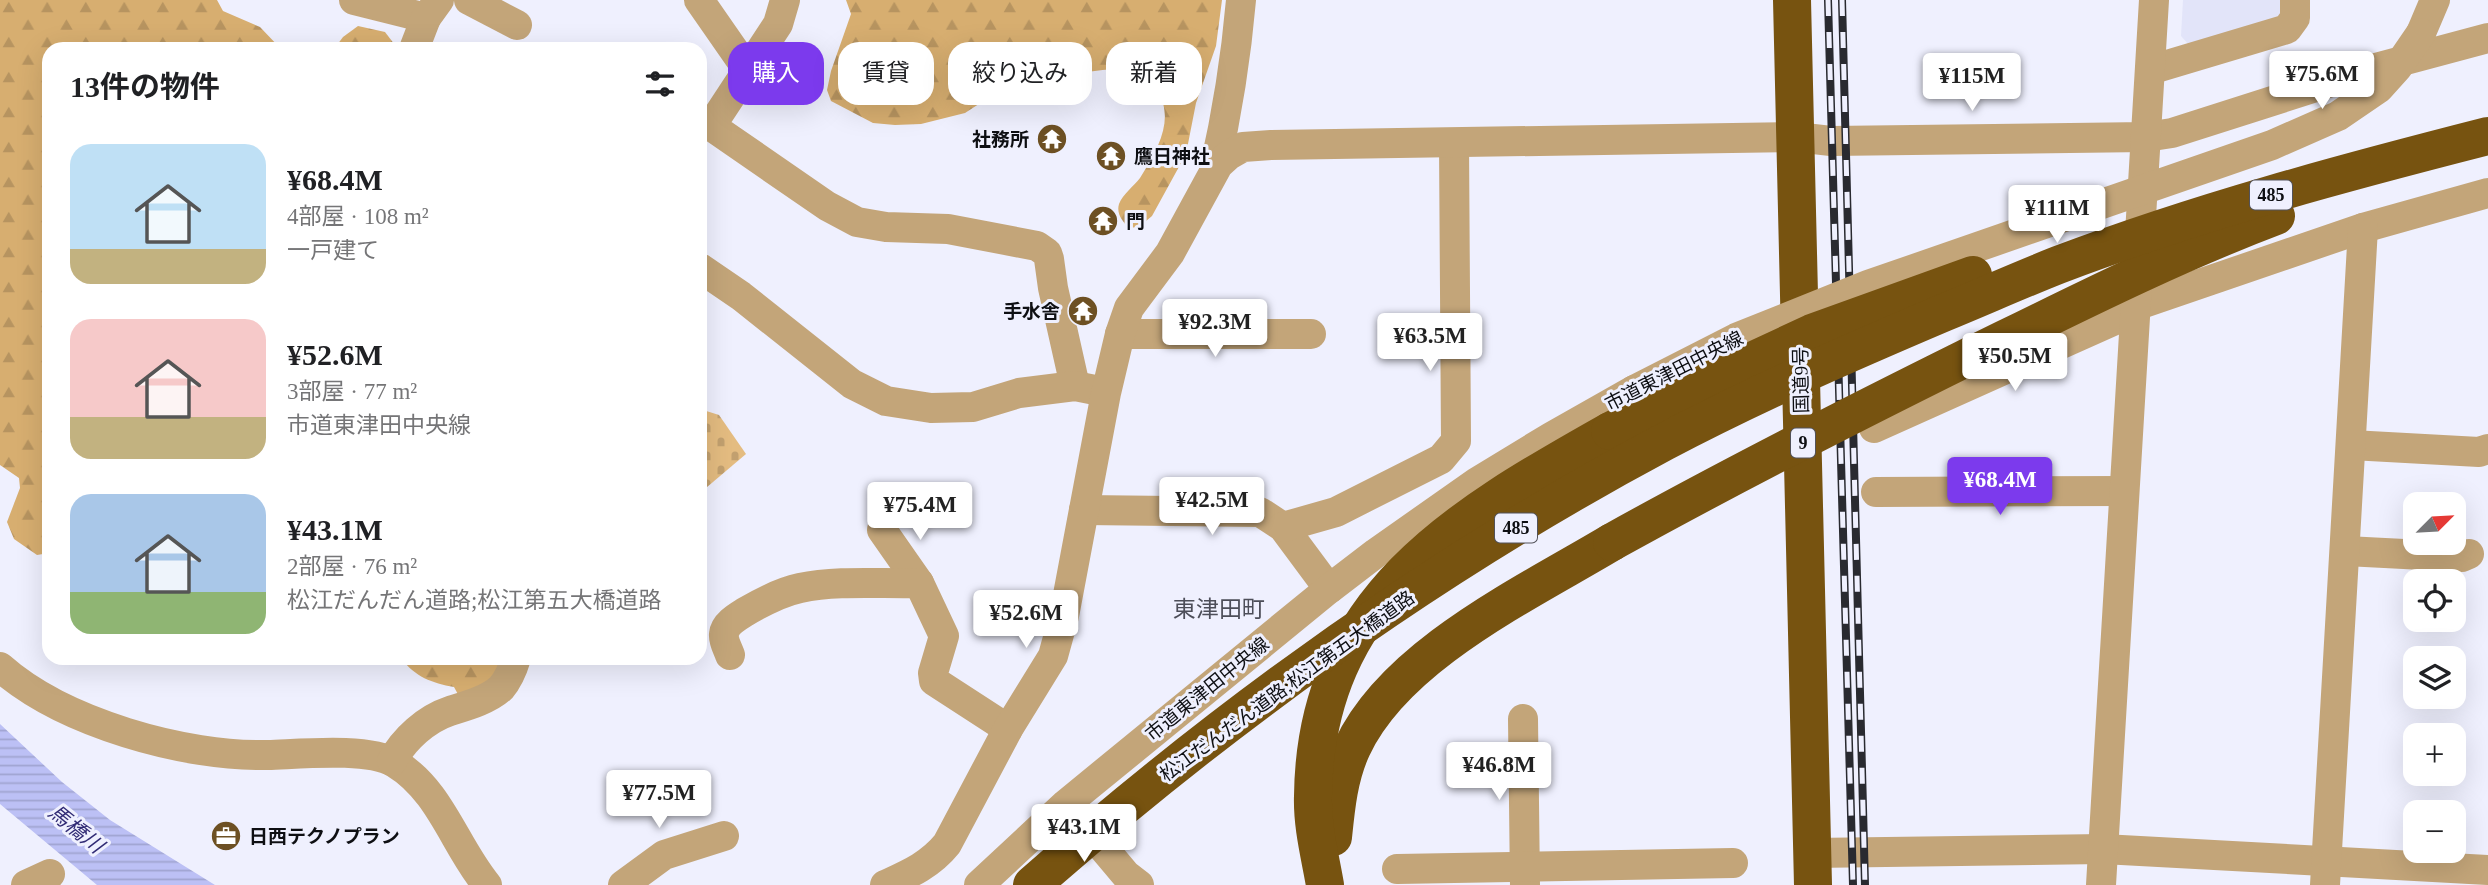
<!DOCTYPE html>
<html lang="ja">
<head>
<meta charset="utf-8">
<style>
  :root { --surface:#fff; --page:#f6f6f6; --text:#202124; --muted:#757577; --accent:#7c3aed }
  body { margin:0; font-family:"Times New Roman","Noto Sans JP",serif; background:var(--page); color:var(--text); height:100vh; display:flex; flex-direction:column; font-size:26px; white-space:nowrap }
  * { box-sizing:border-box; margin:0 }
  p { font-size:23px; color:var(--muted) }
  .icon { flex:none; width:38px; height:38px; fill:none; stroke:currentColor; stroke-width:2; stroke-linecap:round; stroke-linejoin:round }
  .map { position:relative; flex:1; overflow:hidden }
  .sheet { position:absolute; left:42px; top:42px; width:665px; height:623px; display:flex; flex-direction:column; background:var(--surface); border-radius:21px; box-shadow:0 7px 28px #0002 }
  .sheet>* { flex:none }
  .top-card { position:absolute; left:728px; top:42px; width:665px; height:63px; display:flex; gap:14px }
  .needle { width:46px; rotate:66deg }
  .buttons { position:absolute; left:2403px; top:492px; display:grid; gap:14px }
  .buttons a { display:grid; place-items:center; width:63px; height:63px; border-radius:14px; background:var(--surface); box-shadow:0 7px 28px #0002; font-size:35px }
  .price { position:absolute; translate:-50% -60px; padding:0 16px; border-radius:7px; background:#fff; color:#222; font-size:23px; line-height:46px; filter:drop-shadow(0 2px 4px #0008) }
  .price::after { content:''; position:absolute; left:50%; top:42px; width:21px; height:16px; margin-left:-10px; background:inherit; clip-path:polygon(0 0,100% 0,50% 100%) }
  .price.current { background:var(--accent); color:#fff }
  ul { padding:0; list-style:none }
  li { display:flex; align-items:center; gap:21px; height:175px; padding:0 28px }
  li span { display:grid; place-items:center; flex:none; width:196px; height:140px; border-radius:21px; color:#555 }
  li>.icon { margin-inline-start:auto }
  span .icon { width:84px; height:84px; fill:#fffc; stroke-width:1 }
  li b { font-size:30px }
  h2 { display:flex; justify-content:space-between; align-items:center; height:84px; padding:0 28px; font-size:30px }
  .pill { padding:0 24px; border-radius:21px; background:var(--surface); box-shadow:0 7px 28px #0002; font-size:24px; line-height:63px }
  .pill.current { background:var(--accent); color:#fff }
  .map>svg:first-child { display:block }
  .built { fill:#e2e4f9 }
  .forest { fill:url(#forest-firs) }
  .cemetery { fill:url(#cemetery-stones) }
  .water { fill:url(#water-rules) }
  .lines { fill:none; stroke-linecap:round; stroke-linejoin:round }
  .minor { stroke:#c3a579; stroke-width:30 }
  .highway { stroke:#775310; stroke-width:38 }
  .rail-casing { stroke:#292a30; stroke-width:8 }
  .rail { stroke:#eff0fe; stroke-width:5; stroke-dasharray:16; stroke-linecap:butt }
  .minor-bridge { stroke:#c3a579; stroke-width:30 }
  .highway-bridge { stroke:#775310; stroke-width:38 }
  .labels { text-anchor:middle; dominant-baseline:central; stroke-width:6; stroke-linejoin:round; paint-order:stroke }
  .shield { fill:#eff0fe; stroke:#52525a; stroke-width:2 }
  .shield-label { font-size:18px; font-weight:bold; fill:#0e0f13 }
  .poi-label { font-size:19px; font-weight:bold; fill:#0e0f13; stroke:#eff0fe; text-anchor:start }
  .street-label { font-size:19px; fill:#0e0f13; stroke:#eff0fe }
  .water-label { font-size:21px; font-style:italic; fill:#312b75; stroke:#eff0fe }
  .quarter-label { font-size:23px; fill:#4d4e59; stroke:#eff0fe }
</style>
</head>
<body>
<div class="map">
<svg width="2488" height="885" viewBox="0 0 2488 885">
  <defs>
    <pattern id="forest-firs" width="22" height="20" patternUnits="userSpaceOnUse" patternTransform="scale(1.75)"><rect width="22" height="20" fill="#d7ae70"/><path d="M5 1l3.5 6h-7zM16 11l3.5 6h-7z" fill="#b79460"/></pattern>
    <pattern id="cemetery-stones" width="16" height="16" patternUnits="userSpaceOnUse" patternTransform="scale(1.75)"><rect width="16" height="16" fill="#e4bc81"/><path d="M2 7V4a2 2 0 0 1 4 0v3zM10 15v-3a2 2 0 0 1 4 0v3z" fill="#c2a06f"/></pattern>
    <pattern id="water-rules" width="6" height="5" patternUnits="userSpaceOnUse" patternTransform="scale(1.75)"><rect width="6" height="5" fill="#bcc0f5"/><path d="M0 2.5h6" fill="none" stroke="#a0a4d1"/></pattern>
  </defs>
  <rect width="100%" height="100%" fill="#eff0fe"/>
  <path class="built" d="M2183,0H2284L2278,21L2191,47L2181,36Z"/>
  <g class="forest">
    <path d="M0,0H217L223,11L260,27L281,49H49V553L37,555L14,539L7,522L20,488L19,478L0,465Z"/>
    <path d="M846,0H1222L1216,46L1196,103L1186,154L1152,216L1139,227L1128,228C1123,221 1116,214 1119,204C1123,194 1134,186 1140,178C1167,135 1180,104 1137,67C1112,67 1051,80 1031,72C1023,68 1015,61 1007,57L989,66L991,77L985,100L965,113L921,124L895,125L873,123L831,101L827,90L831,71L851,14Z"/>
    <path d="M358,26L385,32L398,49H334L343,37Z"/>
    <path d="M401,658H508L503,676L460,698L454,687C432,683 415,677 401,658Z"/>
  </g>
  <path class="cemetery" d="M700,409L719,415L746,454L700,493Z"/>
  <path class="water" d="M0,724L62,782L110,820L215,885H97L0,804Z"/>
  <g class="lines">
    <g class="minor">
      <path d="M354,0L426,18"/>
      <path d="M469,0L517,25"/>
      <path d="M699,0L747,69"/>
      <path d="M785,0L778,24L711,126L827,206L857,222L886,227L948,229L1037,246L1047,253L1049,259L1053,288L1075,386"/>
      <path d="M2421,33L2435,0"/>
      <path d="M414,49L426,18L439,0"/>
      <path d="M2150,70L2287,29L2295,18V0"/>
      <path d="M1214,171C1227,114 1236,58 1241,0"/>
      <path d="M700,268L741,296L852,384L886,401L931,408L973,407L1019,393L1075,386L1095,390"/>
      <path d="M2135,306L2363,228L2488,193"/>
      <path d="M1120,334H1311"/>
      <path d="M1874,428L2135,311"/>
      <path d="M2351,445L2479,452L2488,449"/>
      <path d="M1876,492L2124,491"/>
      <path d="M1084,510L1260,512L1283,527L1329,589"/>
      <path d="M1283,527L1336,512L1441,459L1456,441L1454,143"/>
      <path d="M882,530L919,583"/>
      <path d="M2346,551L2462,557L2469,554"/>
      <path d="M730,655C728,649 723,641 724,634C725,624 737,617 745,612C762,602 781,592 800,588C838,580 880,584 919,583L944,636L933,673L934,681L1008,729"/>
      <path d="M0,667C63,723 185,757 268,755C300,754 368,747 395,763C441,791 454,845 487,885"/>
      <path d="M1523,719L1525,885"/>
      <path d="M392,761C404,739 426,719 450,711C466,706 488,700 501,688C508,680 513,668 516,658"/>
      <path d="M1078,818L1126,875L1139,885"/>
      <path d="M1812,853L2103,849L2488,870"/>
      <path d="M1397,869L1733,863"/>
      <path d="M26,885L50,874"/>
      <path d="M623,885L664,855L724,836"/>
      <path d="M885,885C909,874 930,865 947,844L1008,729L1053,656L1064,616L1106,393L1120,334L1129,308L1170,253L1218,165L1229,155L1243,147L1271,145L1796,137L1831,141L2146,137L2172,133L2372,69L2488,38"/>
      <path d="M979,885L1066,804L1329,589L1376,553L1477,482L1551,437L1634,390"/>
      <path d="M2101,885L2154,0"/>
      <path d="M2325,885L2363,228"/>
    </g>
    <g class="highway">
      <path d="M1792,0L1813,885"/>
      <path d="M1333,837C1336,807 1339,776 1352,748C1395,655 1527,593 1612,542"/>
      <path d="M1325,885C1320,856 1312,826 1313,796C1315,599 1457,517 1610,431"/>
    </g>
    <g class="rail-casing">
      <g id="rail">
        <path d="M1828,0L1853,885"/>
        <path d="M1842,0L1865,885"/>
      </g>
    </g>
    <use href="#rail" class="rail"/>
    <path class="minor-bridge" d="M1634,390L1736,338L1868,285L2272,145L2338,116L2379,88L2397,68L2421,33"/>
    <g class="highway-bridge">
      <path d="M1610,431L1687,391L1812,333L1973,275"/>
      <path d="M1612,542C1729,477 1847,417 1966,358C2068,308 2170,256 2276,216"/>
      <path d="M1032,885C1225,715 1437,563 1664,442C1755,394 1849,353 1943,313C1982,297 2020,280 2058,265C2198,212 2343,173 2488,136"/>
    </g>
  </g>
  <defs>
    <g id="temple-disc" transform="scale(1.575)"><circle r="9.5" fill="#6d5023" stroke="#eff0fe"/><path d="M0-6L5-2H3V0L6.5 2.5H4V6H1.5V3h-3V6H-4V2.5H-6.5L-3 0V-2H-5Z" fill="#fff"/></g>
    <g id="office-disc" transform="scale(1.575)"><circle r="9.5" fill="#6d5023" stroke="#eff0fe"/><path d="M-6-3h4V-5.5h4V-3h4V5H-6ZM-1-4.5V-3h2v-1.5ZM-6 0V1H6V0Z" fill="#fff"/></g>
  </defs>
  <g fill-rule="evenodd">
    <use href="#temple-disc" x="1052" y="139"/>
    <use href="#temple-disc" x="1111" y="156"/>
    <use href="#temple-disc" x="1103" y="221"/>
    <use href="#temple-disc" x="1083" y="311"/>
    <use href="#office-disc" x="226" y="836"/>
  </g>
  <g class="labels">
    <g class="shield">
      <rect x="2250" y="180.5" width="42" height="29" rx="5"/>
      <rect x="1791" y="428.5" width="24" height="29" rx="5"/>
      <rect x="1495" y="513.5" width="42" height="29" rx="5"/>
    </g>
    <g class="shield-label">
      <text x="2271" y="195">485</text>
      <text x="1803" y="443">9</text>
      <text x="1516" y="528">485</text>
    </g>
    <g class="poi-label">
      <text x="1029" y="139" text-anchor="end">社務所</text>
      <text x="1134" y="156">鷹日神社</text>
      <text x="1126" y="221">門</text>
      <text x="1060" y="311" text-anchor="end">手水舎</text>
      <text x="249" y="836">日西テクノプラン</text>
    </g>
    <g class="street-label">
      <text transform="translate(1674 371) rotate(-27)">市道東津田中央線</text>
      <text transform="translate(1801 380) rotate(-91)">国道9号</text>
      <text transform="translate(1287 686) rotate(-36)">松江だんだん道路;松江第五大橋道路</text>
      <text transform="translate(1207 689) rotate(-39)">市道東津田中央線</text>
    </g>
    <g class="water-label">
      <text transform="translate(76 829) rotate(39)">馬橋川</text>
    </g>
    <g class="quarter-label">
      <text x="1219" y="609">東津田町</text>
    </g>
  </g>
</svg>
<div class="buttons">
<a><svg class="needle" viewBox="-14 -14 28 28"><path d="M0-13l5 13h-10z" fill="#e53935"/><path d="M0 13l5-13h-10z" fill="#757577"/></svg></a>
<a><svg class="icon" aria-label="locate" viewBox="0 0 24 24"><circle cx="12" cy="12" r="6"/><path d="M12 2v4M12 18v4M2 12h4M18 12h4"/></svg></a>
<a><svg class="icon" aria-label="layers" viewBox="0 0 24 24"><path d="M12 4l9 5-9 5-9-5zM3 14l9 5 9-5"/></svg></a>
<a>+</a>
<a>−</a>
</div>
<b class="price" style="left:2322px;top:111px">¥75.6M</b>
<b class="price" style="left:1972px;top:113px">¥115M</b>
<b class="price" style="left:2057px;top:245px">¥111M</b>
<b class="price" style="left:1215px;top:359px">¥92.3M</b>
<b class="price" style="left:1430px;top:373px">¥63.5M</b>
<b class="price" style="left:2015px;top:393px">¥50.5M</b>
<b class="price current" style="left:2000px;top:517px">¥68.4M</b>
<b class="price" style="left:1212px;top:537px">¥42.5M</b>
<b class="price" style="left:920px;top:542px">¥75.4M</b>
<b class="price" style="left:1026px;top:650px">¥52.6M</b>
<b class="price" style="left:1499px;top:802px">¥46.8M</b>
<b class="price" style="left:659px;top:830px">¥77.5M</b>
<b class="price" style="left:1084px;top:864px">¥43.1M</b>
<div class="top-card">
<a class="pill current">購入</a>
<a class="pill">賃貸</a>
<a class="pill">絞り込み</a>
<a class="pill">新着</a>
</div>
<section class="sheet">
<h2>13件の物件<svg class="icon" aria-label="filters" viewBox="0 0 24 24"><path d="M4 7h16M4 17h16"/><circle cx="9" cy="7" r="2"/><circle cx="15" cy="17" r="2"/></svg></h2>
<ul>
<li><span style="background:linear-gradient(#bfe0f5 75%,#c2b280 0)"><svg class="icon" aria-label="home" viewBox="0 0 24 24"><path d="M3 11l9-7 9 7M6 9v11h12V9"/></svg></span><div><b>¥68.4M</b><p>4部屋 · 108 m²</p><p>一戸建て</p></div></li>
<li><span style="background:linear-gradient(#f6c9c9 70%,#c2b280 0)"><svg class="icon" aria-label="home" viewBox="0 0 24 24"><path d="M3 11l9-7 9 7M6 9v11h12V9"/></svg></span><div><b>¥52.6M</b><p>3部屋 · 77 m²</p><p>市道東津田中央線</p></div></li>
<li><span style="background:linear-gradient(#a9c7e8 70%,#8fb573 0)"><svg class="icon" aria-label="home" viewBox="0 0 24 24"><path d="M3 11l9-7 9 7M6 9v11h12V9"/></svg></span><div><b>¥43.1M</b><p>2部屋 · 76 m²</p><p>松江だんだん道路;松江第五大橋道路</p></div></li>
</ul>
</section>
</div>
</body>
</html>
